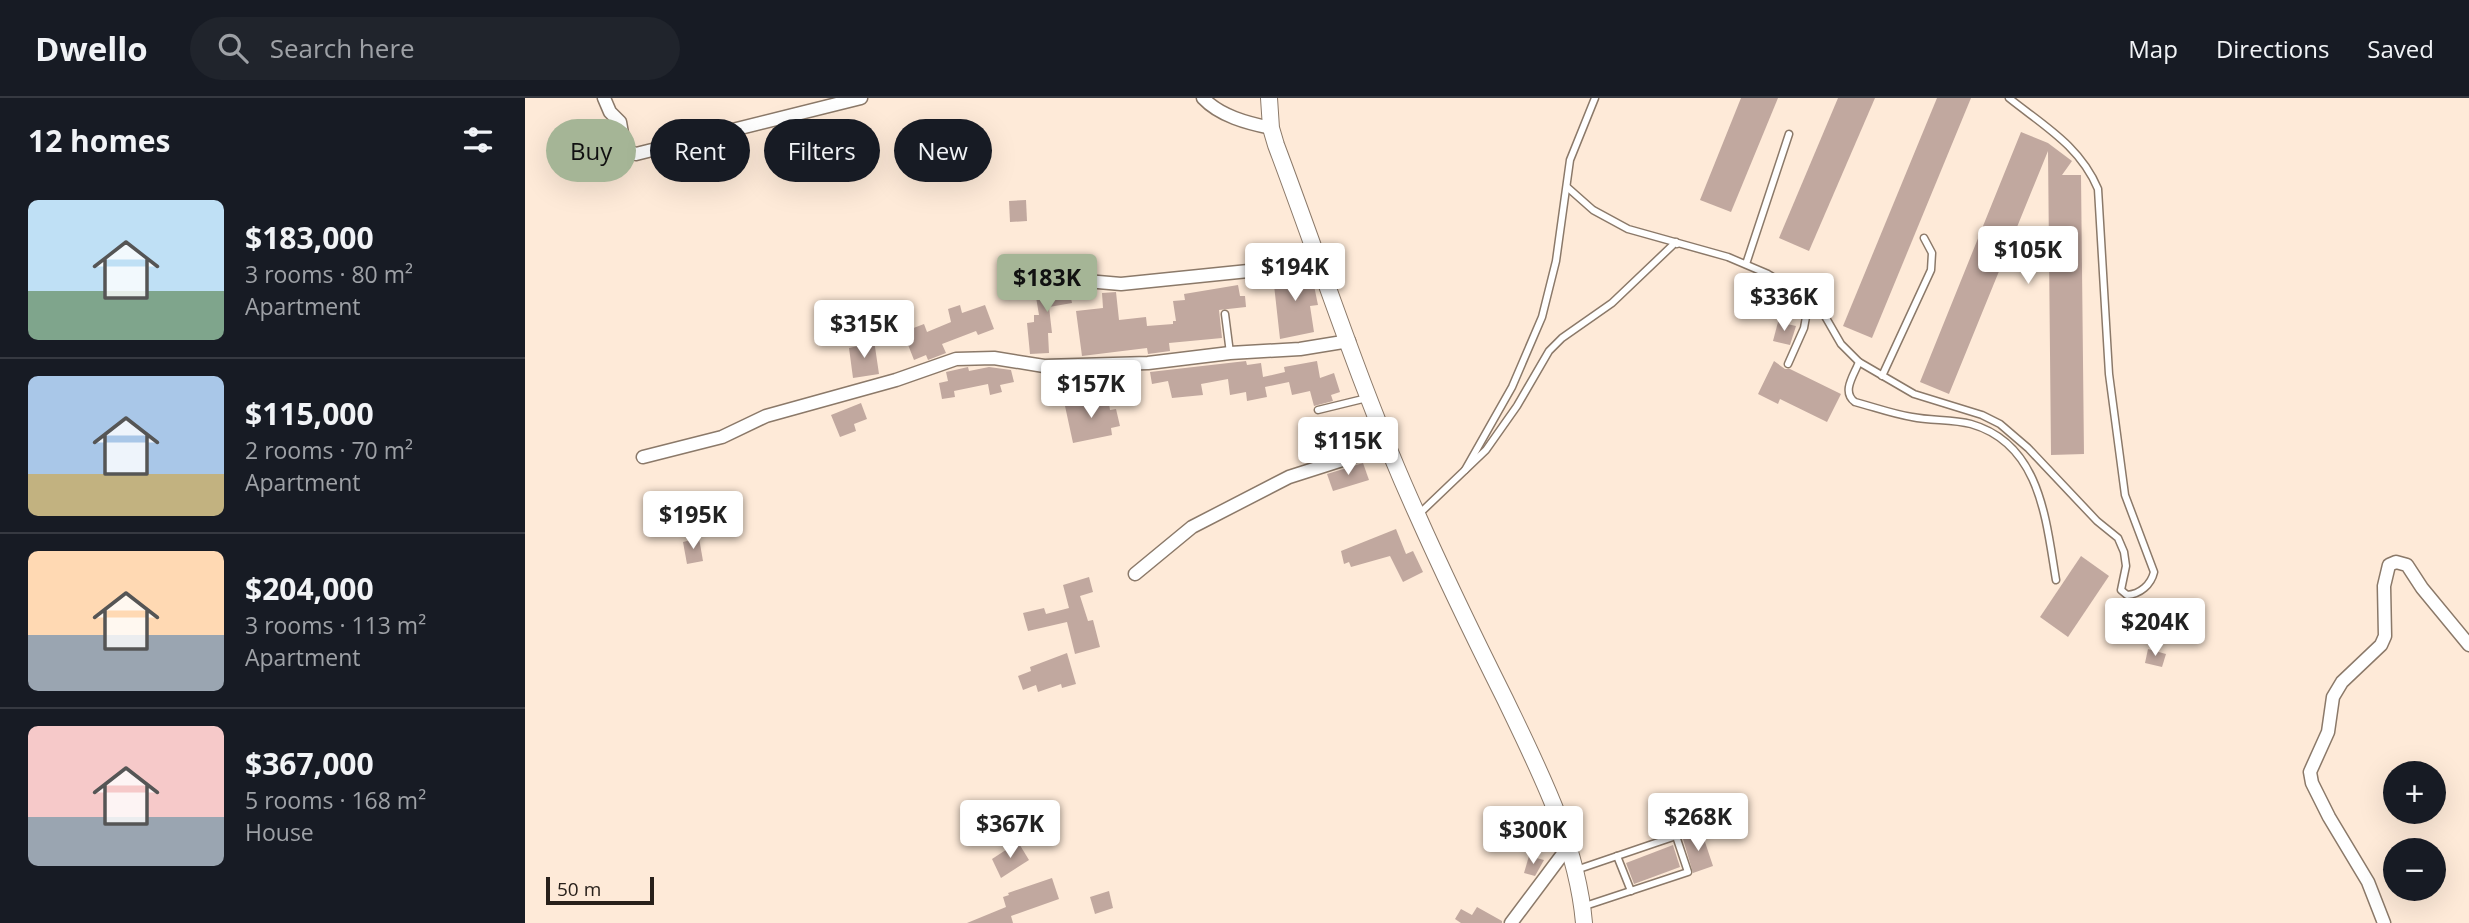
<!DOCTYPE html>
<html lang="en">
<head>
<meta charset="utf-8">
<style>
  :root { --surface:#171b24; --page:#20242c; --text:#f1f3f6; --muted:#9ea1a6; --line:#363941; --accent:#a5b596 }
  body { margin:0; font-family:"Open Sans",sans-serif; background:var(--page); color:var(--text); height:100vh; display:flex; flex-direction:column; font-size:26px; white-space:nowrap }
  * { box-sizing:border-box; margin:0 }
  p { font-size:23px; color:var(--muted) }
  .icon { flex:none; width:38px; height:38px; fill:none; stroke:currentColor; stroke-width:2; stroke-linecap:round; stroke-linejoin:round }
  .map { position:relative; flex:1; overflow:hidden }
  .panel { display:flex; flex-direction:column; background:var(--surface); width:525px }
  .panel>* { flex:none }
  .guide { position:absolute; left:21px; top:21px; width:665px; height:63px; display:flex; gap:14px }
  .buttons { position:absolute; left:1858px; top:663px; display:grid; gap:14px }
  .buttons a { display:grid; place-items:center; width:63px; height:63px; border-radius:50%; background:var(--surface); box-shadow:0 7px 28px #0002; font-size:35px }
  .scale { position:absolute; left:21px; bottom:18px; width:108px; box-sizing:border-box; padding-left:7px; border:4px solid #28201a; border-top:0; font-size:19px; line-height:24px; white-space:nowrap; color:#28201a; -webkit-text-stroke:5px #feead8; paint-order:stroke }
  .price { position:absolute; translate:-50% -60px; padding:0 16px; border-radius:7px; background:#fff; color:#222; font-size:23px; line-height:46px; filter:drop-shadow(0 2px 4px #0008) }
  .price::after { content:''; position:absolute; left:50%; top:42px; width:21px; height:16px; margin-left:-10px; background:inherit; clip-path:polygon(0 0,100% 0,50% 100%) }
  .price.selected { background:var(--accent); color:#111 }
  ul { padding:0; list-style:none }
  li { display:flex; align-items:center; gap:21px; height:175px; padding:0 28px }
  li+li { border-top:2px solid var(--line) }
  li span { display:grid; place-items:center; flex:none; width:196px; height:140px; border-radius:10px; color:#555 }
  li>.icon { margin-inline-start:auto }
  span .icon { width:84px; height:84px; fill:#fffc; stroke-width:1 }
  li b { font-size:30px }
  h2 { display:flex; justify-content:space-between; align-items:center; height:84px; padding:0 28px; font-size:30px }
  .tag { padding:0 24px; border-radius:32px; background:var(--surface); box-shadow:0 7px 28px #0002; font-size:24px; line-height:63px }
  .tag.selected { background:var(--accent); color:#111 }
  header { display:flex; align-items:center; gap:42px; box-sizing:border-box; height:98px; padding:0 35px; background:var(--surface); border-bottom:2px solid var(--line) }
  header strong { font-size:33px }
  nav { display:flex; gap:38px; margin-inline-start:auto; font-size:24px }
  .search { width:490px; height:63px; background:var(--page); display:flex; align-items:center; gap:18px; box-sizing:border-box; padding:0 24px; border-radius:38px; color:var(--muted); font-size:26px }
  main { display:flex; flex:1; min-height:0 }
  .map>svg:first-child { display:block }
  .building { fill:#c1a89f }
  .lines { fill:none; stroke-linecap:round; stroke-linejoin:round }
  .service-casing { stroke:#8b7969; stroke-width:9 }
  .minor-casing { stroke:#8b7969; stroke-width:15 }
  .tertiary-casing { stroke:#8b7969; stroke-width:18 }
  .service { stroke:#fff; stroke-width:6 }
  .minor { stroke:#fff; stroke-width:12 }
  .tertiary { stroke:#fff; stroke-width:16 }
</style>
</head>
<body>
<header>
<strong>Dwello</strong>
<div class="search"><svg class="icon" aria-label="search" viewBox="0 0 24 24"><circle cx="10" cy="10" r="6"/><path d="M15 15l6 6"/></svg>Search here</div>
<nav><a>Map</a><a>Directions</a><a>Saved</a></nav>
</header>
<main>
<section class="panel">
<h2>12 homes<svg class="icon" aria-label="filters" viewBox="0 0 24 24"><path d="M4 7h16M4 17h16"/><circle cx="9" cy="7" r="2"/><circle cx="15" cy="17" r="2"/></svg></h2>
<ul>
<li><span style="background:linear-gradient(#bfe0f5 65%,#7fa58c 0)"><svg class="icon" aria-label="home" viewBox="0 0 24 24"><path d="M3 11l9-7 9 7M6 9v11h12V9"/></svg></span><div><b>$183,000</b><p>3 rooms · 80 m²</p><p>Apartment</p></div></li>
<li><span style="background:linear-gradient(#a9c7e8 70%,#c2b280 0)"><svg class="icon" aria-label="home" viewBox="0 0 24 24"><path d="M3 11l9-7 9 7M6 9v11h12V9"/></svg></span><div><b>$115,000</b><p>2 rooms · 70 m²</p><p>Apartment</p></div></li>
<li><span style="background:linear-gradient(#ffd9b3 60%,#9aa5b1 0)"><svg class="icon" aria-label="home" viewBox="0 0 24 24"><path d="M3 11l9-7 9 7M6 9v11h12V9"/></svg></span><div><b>$204,000</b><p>3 rooms · 113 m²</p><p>Apartment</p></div></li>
<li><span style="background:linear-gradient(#f6c9c9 65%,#9aa5b1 0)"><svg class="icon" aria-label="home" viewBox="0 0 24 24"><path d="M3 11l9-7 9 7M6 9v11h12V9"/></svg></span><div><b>$367,000</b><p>5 rooms · 168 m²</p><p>House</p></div></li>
</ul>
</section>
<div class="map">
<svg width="1944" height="825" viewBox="0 0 1944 825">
  <rect width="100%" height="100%" fill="#feead8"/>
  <g class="building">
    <path d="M1216,0H1253L1206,114L1175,102Z"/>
    <path d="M1313,0H1350L1284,153L1254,140Z"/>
    <path d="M1412,0H1446L1347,240L1318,228Z"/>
    <path d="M1496,34L1523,45L1547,63L1537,77H1556L1559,356L1526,357L1523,53L1424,296L1395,284Z"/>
    <path d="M501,102L502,123L485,124L484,103Z"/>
    <path d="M786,173L793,207L785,208L789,234L755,241L748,178Z"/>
    <path d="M542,180L547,205L524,209L527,235H523L524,255L505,256L502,225L509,224V217H514L510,193L524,190L523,183Z"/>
    <path d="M713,187L715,198H720L721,209L694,212L697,240L644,245L645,253L623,256L622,250L557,258L551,213L578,210L577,195L591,194L594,222L621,219L622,228L648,226V223H651L648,203L660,202L659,196Z"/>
    <path d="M435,207L437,215L460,207L469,231L453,237L451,233L417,246L421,255L403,262L401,257L389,262L378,234L399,226L402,234L426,224L423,211Z"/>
    <path d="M1253,224L1271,228L1265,247L1248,243Z"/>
    <path d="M349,242L354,276L328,280L324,250L333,248V244Z"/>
    <path d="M721,263L722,267L736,265L738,279L760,274L759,269L792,263L795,280L809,275L815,294L806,297L808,303L789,308L785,293L767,297L764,284L740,289L742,299L722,303L721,294L705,297L703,281L676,286L678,297L647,300L643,283L627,286L625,274Z"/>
    <path d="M1249,263L1260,271H1265L1316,296L1302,324L1255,301L1253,306L1233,296Z"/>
    <path d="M443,269L444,273L464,269L486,272L489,284L475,287L477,294L465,297L463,286L429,293L430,299L417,301L414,285L423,283L421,274Z"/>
    <path d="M583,299L585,312L591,311L595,328L586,330L587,337L548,345L540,308Z"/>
    <path d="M336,305L342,321L329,326L331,333L315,339L306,317Z"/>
    <path d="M838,365L844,382L808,393L802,376Z"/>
    <path d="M195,403L202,424L184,431L177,410Z"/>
    <path d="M871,431L881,456L888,453L898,474L878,484L865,458L826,469L824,464L819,466L816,453Z"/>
    <path d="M174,440L178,463L162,466L158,444Z"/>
    <path d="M1556,458L1584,478L1543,539L1515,519Z"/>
    <path d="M564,479L568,494L555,498L563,523L568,522L575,549L550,556L542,524L503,533L498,515L519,510L521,516L544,510L538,487Z"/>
    <path d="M1623,551L1641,556L1637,569L1620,565Z"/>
    <path d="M542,555L551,586L537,590L536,586L513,594L511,587L498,592L493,578L506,573L505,569Z"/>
    <path d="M1019,711L1027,734L1004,741L997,717Z"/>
    <path d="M1177,735L1188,768L1168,775L1158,741Z"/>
    <path d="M493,744L504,762L476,780L467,761Z"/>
    <path d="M1148,747L1155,769L1109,786L1101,765Z"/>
    <path d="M1004,758L1019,762L1010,778L999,775Z"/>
    <path d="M527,780L534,801L486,818L488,825H442L481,809L478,799L484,797L483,795Z"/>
    <path d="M584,793L588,810L570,816L565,799Z"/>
    <path d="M952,809L977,823V825H936L930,821L936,811L947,817Z"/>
  </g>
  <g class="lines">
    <g class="service-casing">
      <g id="service">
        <path d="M1042,89L1068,112L1103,131L1203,159L1243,176L1280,198L1297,213L1316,246L1334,264L1389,296L1457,317L1475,326L1503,350L1572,423L1593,440L1599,454L1601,468L1596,492L1602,497C1615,496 1626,487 1629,474L1600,397L1584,276L1573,91C1555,48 1519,28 1484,0"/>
        <path d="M1221,166L1264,36"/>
        <path d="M700,216L705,255"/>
        <path d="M1334,264C1329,277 1316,294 1330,304C1349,309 1368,316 1387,319C1407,323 1427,321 1446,326C1516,346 1521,423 1531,482"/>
        <path d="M1263,266L1279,230L1284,202"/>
        <path d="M1357,278L1406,172L1407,155L1399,140"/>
        <path d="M793,312L842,300"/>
        <path d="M940,372L987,289L1017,219L1031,163L1045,62L1070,0"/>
        <path d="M894,416L961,352L992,308L1024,253L1037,240L1087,205L1151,144L1152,146"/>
        <path d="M1092,758L1106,793"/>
        <path d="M1051,772L1151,738L1163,774L1060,808"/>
      </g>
    </g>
    <g class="minor-casing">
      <g id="minor">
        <path d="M79,0L85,14L95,24L100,52L111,56L336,0"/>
        <path d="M678,0C695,18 722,25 746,30"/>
        <path d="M550,182L596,186L733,172L751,167L789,149"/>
        <path d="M118,359L197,339L241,318L371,282L431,261L469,260L519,268L623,265L705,255L775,251L824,243"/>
        <path d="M610,476L667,429L764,379L861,348"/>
        <path d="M986,825L1043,749"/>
        <path d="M1859,825L1843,784L1804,719L1787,685L1785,674L1803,634L1808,599L1817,584L1856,547L1860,538L1859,488L1864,467L1871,464L1882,467L1897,490L1944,547"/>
      </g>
    </g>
    <g class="tertiary-casing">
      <path id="tertiary" d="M744,0L746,30L751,47C797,169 837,295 891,414C919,477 949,539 980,601C1014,672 1052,745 1059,825"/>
    </g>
    <use href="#service" class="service"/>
    <use href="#minor" class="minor"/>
    <use href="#tertiary" class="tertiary"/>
  </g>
</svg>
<div class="buttons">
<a>+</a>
<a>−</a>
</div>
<div class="scale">50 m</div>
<b class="price" style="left:1503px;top:188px">$105K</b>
<b class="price" style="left:770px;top:205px">$194K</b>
<b class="price selected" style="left:522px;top:216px">$183K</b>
<b class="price" style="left:1259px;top:235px">$336K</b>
<b class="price" style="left:339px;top:262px">$315K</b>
<b class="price" style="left:566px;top:322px">$157K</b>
<b class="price" style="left:823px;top:379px">$115K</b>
<b class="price" style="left:168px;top:453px">$195K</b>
<b class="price" style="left:1630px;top:560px">$204K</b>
<b class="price" style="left:1173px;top:755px">$268K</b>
<b class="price" style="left:485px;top:762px">$367K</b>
<b class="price" style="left:1008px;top:768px">$300K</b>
<div class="guide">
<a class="tag selected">Buy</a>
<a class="tag">Rent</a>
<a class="tag">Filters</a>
<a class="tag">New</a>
</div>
</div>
</main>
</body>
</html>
